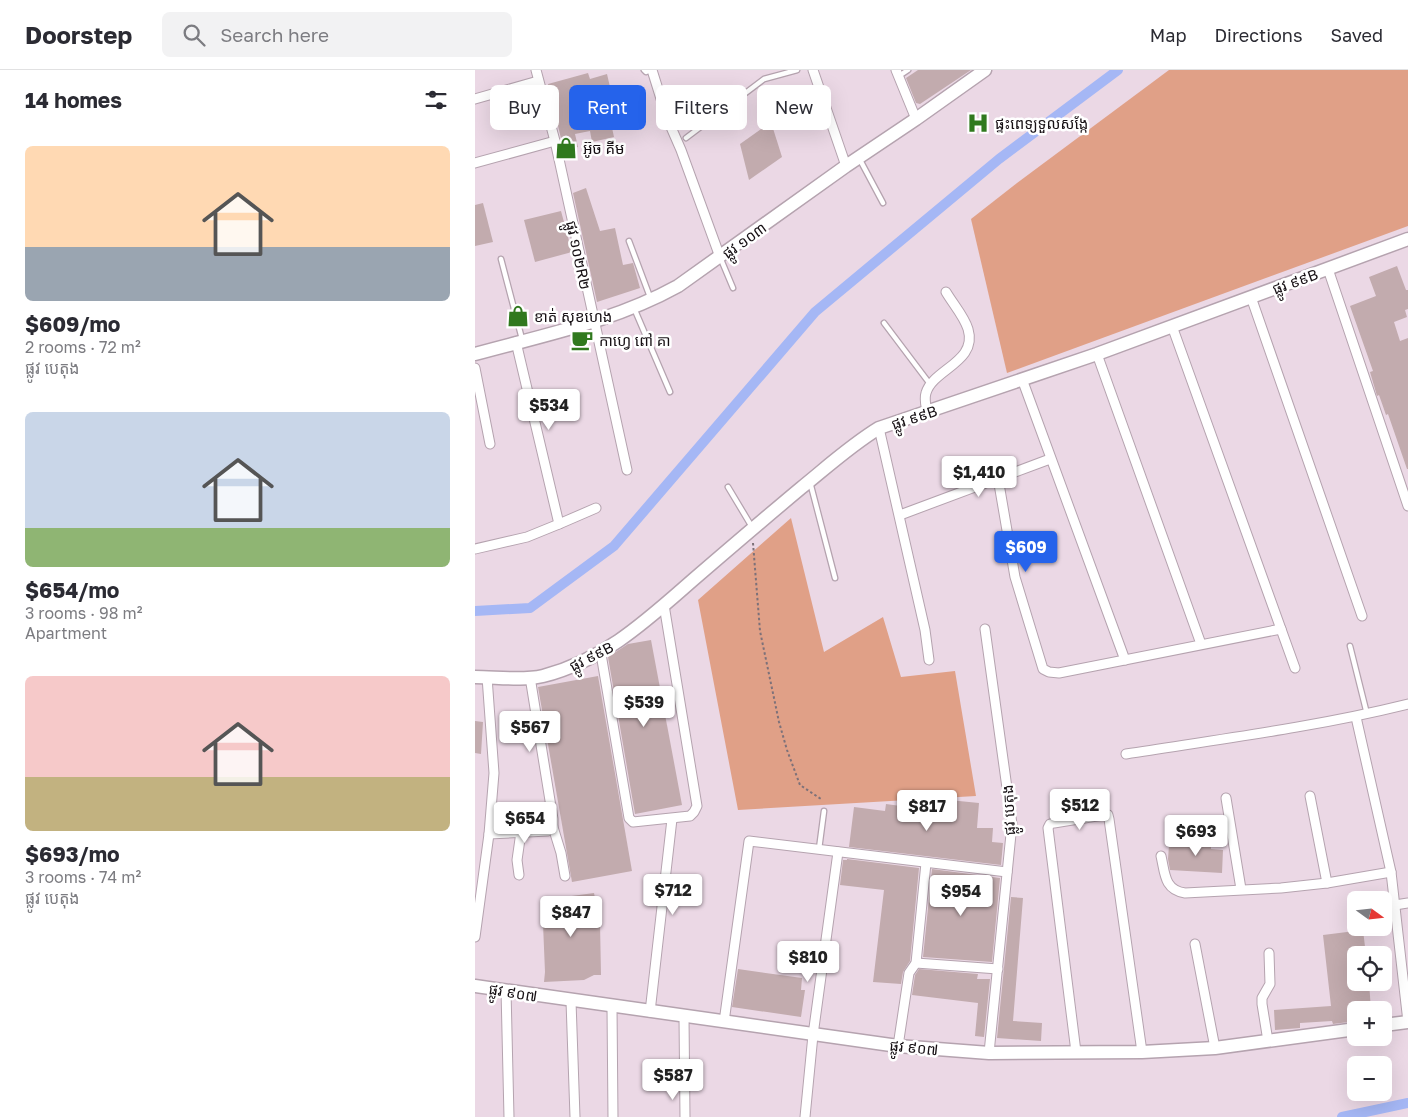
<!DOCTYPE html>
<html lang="en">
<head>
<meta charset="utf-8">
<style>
  :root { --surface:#fff; --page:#f2f2f3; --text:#2b2b33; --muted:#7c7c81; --line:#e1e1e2; --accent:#2563eb }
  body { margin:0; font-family:"Golos Text","Noto Sans Khmer",sans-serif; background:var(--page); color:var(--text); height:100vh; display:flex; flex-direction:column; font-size:19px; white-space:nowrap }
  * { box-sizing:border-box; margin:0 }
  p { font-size:16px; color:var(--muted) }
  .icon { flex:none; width:28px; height:28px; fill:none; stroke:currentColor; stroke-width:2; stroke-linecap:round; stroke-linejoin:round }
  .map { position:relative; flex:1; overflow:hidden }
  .details { display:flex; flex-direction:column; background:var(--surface); width:475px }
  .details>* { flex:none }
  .banner { position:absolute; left:15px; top:15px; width:475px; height:45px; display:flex; gap:10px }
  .needle { width:32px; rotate:105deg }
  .fabs { position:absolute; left:872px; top:821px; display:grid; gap:10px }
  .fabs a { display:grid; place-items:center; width:45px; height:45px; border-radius:8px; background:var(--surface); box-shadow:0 5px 20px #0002; font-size:25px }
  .price { position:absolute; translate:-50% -42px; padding:0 11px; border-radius:5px; background:#fff; color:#222; font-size:16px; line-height:32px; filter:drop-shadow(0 1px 2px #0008) }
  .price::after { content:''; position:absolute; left:50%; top:30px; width:15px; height:11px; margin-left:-8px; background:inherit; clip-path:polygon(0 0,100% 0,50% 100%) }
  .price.selected { background:var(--accent); color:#fff }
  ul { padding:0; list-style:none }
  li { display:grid; align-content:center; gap:10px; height:265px; padding:0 25px }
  li span { display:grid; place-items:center; height:155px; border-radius:8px; color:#555 }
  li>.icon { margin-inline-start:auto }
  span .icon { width:90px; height:90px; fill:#fffc; stroke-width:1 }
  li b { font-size:21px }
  h2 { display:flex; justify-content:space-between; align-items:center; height:60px; padding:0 25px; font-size:21px }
  .pill { padding:0 18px; border-radius:8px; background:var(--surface); box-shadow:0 5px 20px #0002; font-size:18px; line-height:45px }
  .pill.selected { background:var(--accent); color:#fff }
  header { display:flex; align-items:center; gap:30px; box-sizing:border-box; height:70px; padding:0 25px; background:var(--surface); border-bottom:1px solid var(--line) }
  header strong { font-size:24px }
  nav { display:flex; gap:28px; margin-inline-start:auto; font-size:18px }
  .search { width:350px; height:45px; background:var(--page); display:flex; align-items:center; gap:12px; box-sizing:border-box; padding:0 18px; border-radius:8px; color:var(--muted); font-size:19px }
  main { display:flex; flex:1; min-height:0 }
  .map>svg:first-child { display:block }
  .green { fill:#e0a087 }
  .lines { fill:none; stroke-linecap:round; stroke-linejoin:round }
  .canal { stroke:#a5b7f5; stroke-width:10 }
  .building { fill:#c2abae }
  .lane-casing { stroke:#b5a3af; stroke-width:7 }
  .street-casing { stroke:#b5a3af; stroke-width:11 }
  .secondary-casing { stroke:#b5a3af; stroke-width:15 }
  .path { stroke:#7d7179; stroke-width:2; stroke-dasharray:2.5 2.5; stroke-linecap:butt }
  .lane { stroke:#fff; stroke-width:4.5 }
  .street { stroke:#fff; stroke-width:9 }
  .secondary { stroke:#fff; stroke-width:12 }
  .labels { text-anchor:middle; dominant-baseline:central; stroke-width:5; stroke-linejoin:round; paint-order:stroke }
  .poi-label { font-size:15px; fill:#161014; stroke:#fff; text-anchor:start }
  .street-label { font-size:15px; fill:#161014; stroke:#fff }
</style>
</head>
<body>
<header>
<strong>Doorstep</strong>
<div class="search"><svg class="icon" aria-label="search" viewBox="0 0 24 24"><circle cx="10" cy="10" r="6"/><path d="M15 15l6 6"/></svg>Search here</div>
<nav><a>Map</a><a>Directions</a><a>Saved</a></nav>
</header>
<main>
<section class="details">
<h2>14 homes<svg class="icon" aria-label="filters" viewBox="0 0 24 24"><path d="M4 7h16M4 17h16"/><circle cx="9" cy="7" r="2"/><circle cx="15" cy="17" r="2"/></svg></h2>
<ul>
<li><span style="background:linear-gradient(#ffd9b3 65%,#9aa5b1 0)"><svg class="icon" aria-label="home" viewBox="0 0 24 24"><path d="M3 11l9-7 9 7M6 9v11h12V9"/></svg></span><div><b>$609/mo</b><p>2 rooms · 72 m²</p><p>ផ្លូវ បេតុង</p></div></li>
<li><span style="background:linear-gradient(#c9d6e8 75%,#8fb573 0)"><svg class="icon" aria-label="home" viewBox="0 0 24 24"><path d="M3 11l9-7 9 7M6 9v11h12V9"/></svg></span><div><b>$654/mo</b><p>3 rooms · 98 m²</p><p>Apartment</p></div></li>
<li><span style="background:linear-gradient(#f6c9c9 65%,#c2b280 0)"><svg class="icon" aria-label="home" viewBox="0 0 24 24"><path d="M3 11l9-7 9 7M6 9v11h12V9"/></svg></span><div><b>$693/mo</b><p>3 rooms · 74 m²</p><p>ផ្លូវ បេតុង</p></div></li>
</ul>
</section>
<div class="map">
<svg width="933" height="1047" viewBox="0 0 933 1047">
  <rect width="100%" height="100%" fill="#ebd8e5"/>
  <g class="green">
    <path d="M694,0H933V156L532,303L496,149L542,113Z"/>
    <path d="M316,448L349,582L408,547L426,607L480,601L501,726L263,740L223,530Z"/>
  </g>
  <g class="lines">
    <g class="canal">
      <path d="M0,541L55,538L139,476L340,242L524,89L643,0"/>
      <path d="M867,1047L933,1033"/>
    </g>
  </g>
  <g class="building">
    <path d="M443,0H496L445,34L441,33L431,8Z"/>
    <path d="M113,3L115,9L132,4L135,17L129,19L136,44H134L139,67L117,72L115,61L100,64L103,77L89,81L73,14Z"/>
    <path d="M296,52L307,87L274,110L265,74Z"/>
    <path d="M111,118L125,161L140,158L148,195L158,193L165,218L122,232L98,123Z"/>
    <path d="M8,133L18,172L0,176V135Z"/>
    <path d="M86,141L97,182L60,192L49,150Z"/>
    <path d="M922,196L931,220H933V239L930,240L932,247L919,252L925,271L933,268V399H932L913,344L911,345L904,325L902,326L895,302L898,301L875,236L901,226L894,207Z"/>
    <path d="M176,570L207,735L160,744L133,587L153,574Z"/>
    <path d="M123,606L157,801L97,812L63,617Z"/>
    <path d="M0,651L8,652L6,684L0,683Z"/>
    <path d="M474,730L504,733L502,758H518L517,772L528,773L526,795L374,777L379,737L410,741L411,734L433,737L434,732L474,736Z"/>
    <path d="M720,767L736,768V779L748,780L747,803L695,800L693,789L694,775L719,776Z"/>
    <path d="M372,789L444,798L435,891L428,902L426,914L398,912L409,820L365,815L368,790H372Z"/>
    <path d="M457,799L525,808L517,892L448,887Z"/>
    <path d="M119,823L125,853L126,905H119L109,910L69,912L70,902L67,830Z"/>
    <path d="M536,827L548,828L538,951L567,953L566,971L522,968Z"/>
    <path d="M888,860L891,885H881V912H894L896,940H881V951L858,954L857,951L825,953V958L800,960L799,940L856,936L848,865Z"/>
    <path d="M263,899L327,908L326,920H330L326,947L257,937Z"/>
    <path d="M444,899L503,904L502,909H515L509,967L500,966L503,933L437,925L440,905Z"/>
  </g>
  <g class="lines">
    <g class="lane-casing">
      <g id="lane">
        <path d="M169,0L171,2L176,0"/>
        <path d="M424,6L433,0"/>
        <path d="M211,68L289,9L322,0"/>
        <path d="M384,88L408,133"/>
        <path d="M154,171L175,227"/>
        <path d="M245,187L258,218"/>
        <path d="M26,189L47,269"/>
        <path d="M159,238L195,322"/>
        <path d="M409,253L455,314"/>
        <path d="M335,412L360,508"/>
        <path d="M253,417L277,457"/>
        <path d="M875,576L892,644"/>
        <path d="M344,779L349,741"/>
      </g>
    </g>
    <g class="street-casing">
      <g id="street">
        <path d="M61,0L80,71L152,400"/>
        <path d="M177,0L192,48L206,80L245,187"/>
        <path d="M338,0L371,96"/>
        <path d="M421,0L441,49"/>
        <path d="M0,29L63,11"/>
        <path d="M0,93L80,71"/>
        <path d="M853,199L933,436"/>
        <path d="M776,227L887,546"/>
        <path d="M697,256L820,598"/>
        <path d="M41,272L84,454"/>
        <path d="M622,284L726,574"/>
        <path d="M0,298L15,374"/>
        <path d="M547,309L650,590"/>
        <path d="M452,342C451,336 449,329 451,323C458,299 503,292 493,259C489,246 478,234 471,222"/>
        <path d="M404,358L450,560L454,590"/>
        <path d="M523,408L540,507L568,599L574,602L584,603L806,559"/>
        <path d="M425,445L575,389"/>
        <path d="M0,479L52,467L84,454L121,438"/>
        <path d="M510,559L537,754L514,983"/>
        <path d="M126,584L154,748L158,752L215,746L219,742L222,736L189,535"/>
        <path d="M55,607L78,749V757L86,783L90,806"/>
        <path d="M881,647L916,802L933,952"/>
        <path d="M651,684C746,669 840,657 933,634"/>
        <path d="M835,726L852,813"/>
        <path d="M751,728L766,819"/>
        <path d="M14,764L73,761L78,757"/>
        <path d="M686,786C690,803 689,820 710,823L806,818L852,813L916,802"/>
        <path d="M44,805L42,790L46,762"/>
        <path d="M920,835L933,833"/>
        <path d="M0,867L14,764L19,703L12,607"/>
        <path d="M720,874L740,978"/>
        <path d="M441,893L523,899"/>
        <path d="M31,920L34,1047"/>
        <path d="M96,931L100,1047"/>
        <path d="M137,937L138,1047"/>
        <path d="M175,942L197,749"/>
        <path d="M209,947L210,1047"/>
        <path d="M249,952L274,771L532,802"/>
        <path d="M793,971L787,934V928L795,914L794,883"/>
        <path d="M423,976L434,903L441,893L451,793"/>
        <path d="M601,982L573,758L575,754L579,753L628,745H633L634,749L667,982"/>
        <path d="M330,1047L338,965L363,782"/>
      </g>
    </g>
    <g class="secondary-casing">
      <g id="secondary">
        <path d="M0,284C69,265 140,251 203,216L371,96L441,49L510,0"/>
        <path d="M0,607C21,607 48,611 68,606C130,590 172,550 219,509C255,478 290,448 326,418C352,397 376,375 404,358L622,284L933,169"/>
        <path d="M0,916L423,976L514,983L667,982L740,978L881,959"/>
        <path d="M909,955L933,952"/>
      </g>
    </g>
    <path class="path" d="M278,473L285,561L304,652L312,680L325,715L346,729"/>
    <use href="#lane" class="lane"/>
    <use href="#street" class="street"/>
    <use href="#secondary" class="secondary"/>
  </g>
  <defs>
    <g id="hospital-bare" transform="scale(1.725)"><path d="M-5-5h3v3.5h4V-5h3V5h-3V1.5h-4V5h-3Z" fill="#30791e" stroke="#fff" stroke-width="2.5" paint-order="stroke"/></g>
    <g id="shop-bare" transform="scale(1.725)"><path d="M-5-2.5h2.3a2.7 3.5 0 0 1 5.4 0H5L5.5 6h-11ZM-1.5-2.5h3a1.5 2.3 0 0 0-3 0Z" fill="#30791e" stroke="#fff" stroke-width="2.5" paint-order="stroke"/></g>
    <g id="cafe-bare" transform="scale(1.725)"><path d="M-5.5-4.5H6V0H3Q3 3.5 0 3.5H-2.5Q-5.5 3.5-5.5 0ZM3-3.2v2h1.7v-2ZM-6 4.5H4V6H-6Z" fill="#30791e" stroke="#fff" stroke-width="2.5" paint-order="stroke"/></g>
  </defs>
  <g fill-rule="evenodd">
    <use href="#hospital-bare" x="503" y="53"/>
    <use href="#shop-bare" x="91" y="78"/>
    <use href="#shop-bare" x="43" y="246"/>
    <use href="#cafe-bare" x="107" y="270"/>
  </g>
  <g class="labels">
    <g class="poi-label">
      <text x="520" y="53">ផ្ទះពេទ្យទួលសង្កែ</text>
      <text x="108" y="78">អ៊ូច គីម</text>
      <text x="59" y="246">ខាត់ សុខហេង</text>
      <text x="124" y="270">កាហ្វេ ពៅ គា</text>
    </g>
    <g class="street-label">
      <text transform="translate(269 170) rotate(-36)">ផ្លូវ ១០៣</text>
      <text transform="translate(104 185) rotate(78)">ផ្លូវ ១០២R២</text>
      <text transform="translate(820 211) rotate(-20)">ផ្លូវ ៩៩B</text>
      <text transform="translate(439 347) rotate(-18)">ផ្លូវ ៩៩B</text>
      <text transform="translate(116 586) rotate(-27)">ផ្លូវ ៩៩B</text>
      <text transform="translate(533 740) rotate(-93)">ផ្លូវ បេតុង</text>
      <text transform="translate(38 922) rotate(9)">ផ្លូវ ៩០៧</text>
      <text transform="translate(439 977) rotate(6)">ផ្លូវ ៩០៧</text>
    </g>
  </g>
</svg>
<div class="fabs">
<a><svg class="needle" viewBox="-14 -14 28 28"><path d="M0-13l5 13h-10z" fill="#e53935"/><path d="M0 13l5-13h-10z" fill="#7c7c81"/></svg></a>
<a><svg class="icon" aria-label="locate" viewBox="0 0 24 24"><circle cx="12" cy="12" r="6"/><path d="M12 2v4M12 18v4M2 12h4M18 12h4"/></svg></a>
<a>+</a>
<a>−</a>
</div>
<b class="price" style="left:74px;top:361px">$534</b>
<b class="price" style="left:504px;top:428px">$1,410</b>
<b class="price selected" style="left:551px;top:503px">$609</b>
<b class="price" style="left:169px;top:658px">$539</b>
<b class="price" style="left:55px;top:683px">$567</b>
<b class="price" style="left:605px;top:761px">$512</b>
<b class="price" style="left:452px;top:762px">$817</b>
<b class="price" style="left:50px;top:774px">$654</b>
<b class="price" style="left:721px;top:787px">$693</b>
<b class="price" style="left:198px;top:846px">$712</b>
<b class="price" style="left:486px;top:847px">$954</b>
<b class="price" style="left:96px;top:868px">$847</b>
<b class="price" style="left:333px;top:913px">$810</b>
<b class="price" style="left:198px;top:1031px">$587</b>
<div class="banner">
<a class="pill">Buy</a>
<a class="pill selected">Rent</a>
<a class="pill">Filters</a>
<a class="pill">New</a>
</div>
</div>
</main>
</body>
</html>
